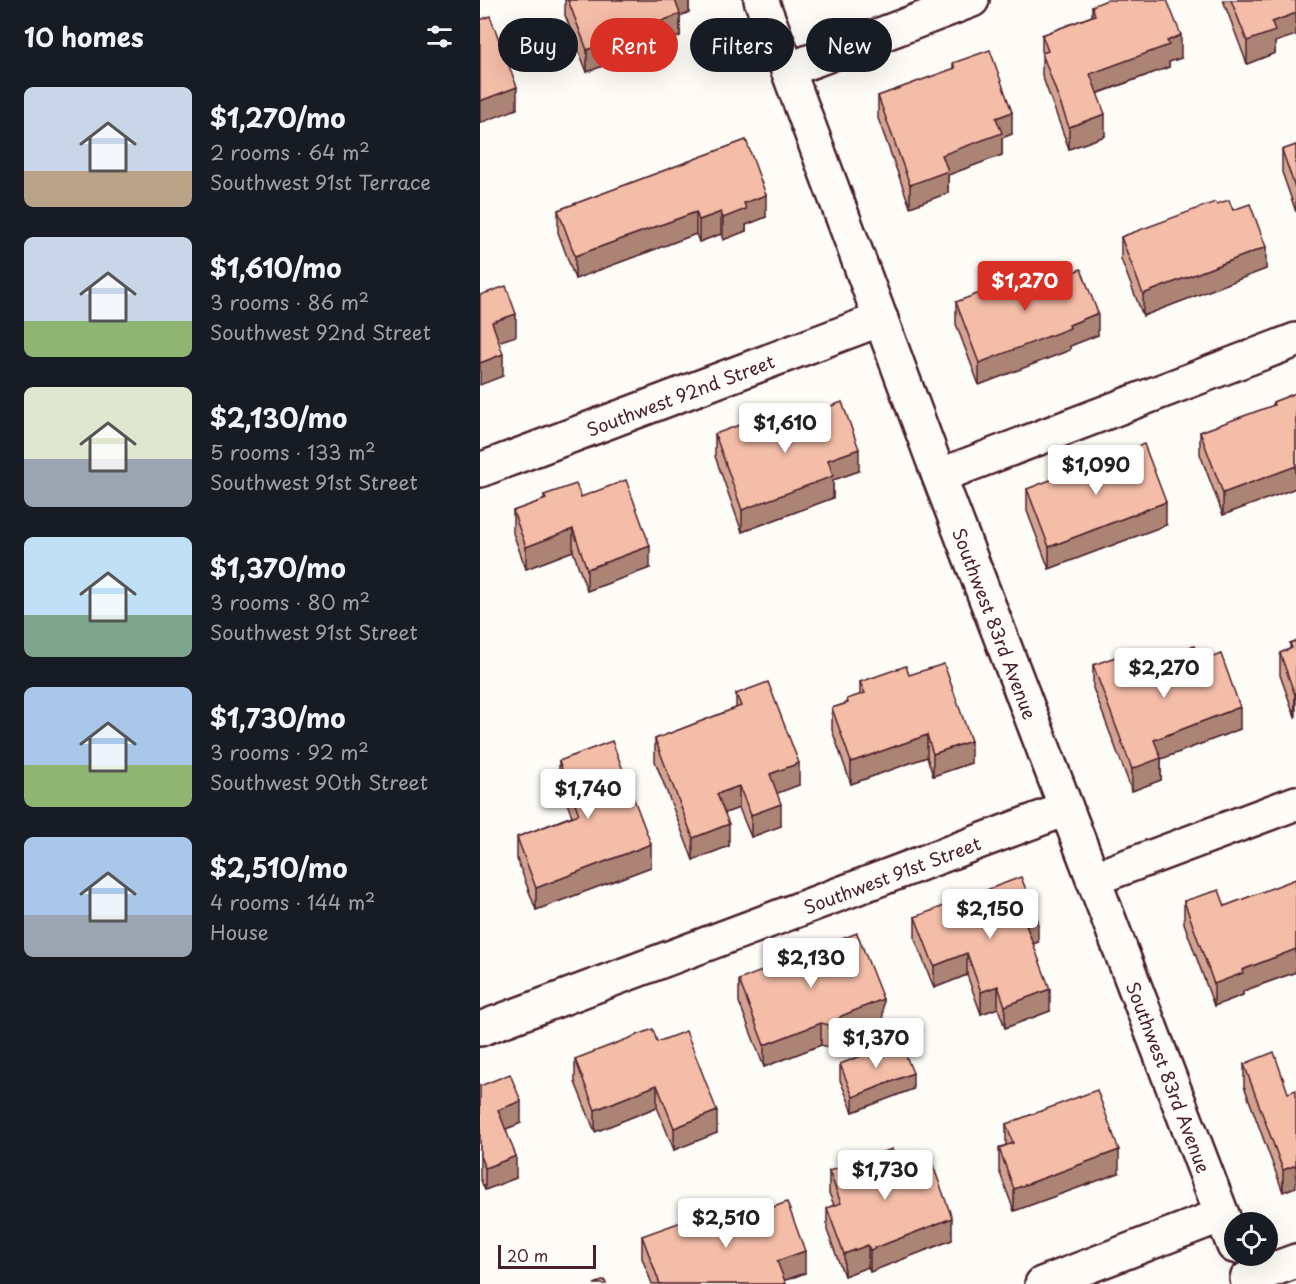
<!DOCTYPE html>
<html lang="en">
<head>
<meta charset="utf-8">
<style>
  :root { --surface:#171b24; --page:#242831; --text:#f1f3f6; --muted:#9ea1a6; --accent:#d93025 }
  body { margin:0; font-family:"Playpen Sans",sans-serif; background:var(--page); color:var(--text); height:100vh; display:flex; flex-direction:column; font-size:22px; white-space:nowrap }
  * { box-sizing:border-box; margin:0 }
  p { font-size:20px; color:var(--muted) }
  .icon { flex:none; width:33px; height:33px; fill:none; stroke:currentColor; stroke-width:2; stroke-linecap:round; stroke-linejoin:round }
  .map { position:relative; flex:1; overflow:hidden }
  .side { display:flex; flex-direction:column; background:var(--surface); width:480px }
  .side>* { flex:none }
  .top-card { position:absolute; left:18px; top:18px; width:570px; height:54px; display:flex; gap:12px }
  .buttons { position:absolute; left:744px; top:1212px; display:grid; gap:12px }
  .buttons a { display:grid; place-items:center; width:54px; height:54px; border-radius:50%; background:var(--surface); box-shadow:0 6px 24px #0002; font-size:30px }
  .scale { position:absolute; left:18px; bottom:15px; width:98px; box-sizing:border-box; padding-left:6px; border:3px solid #4a1f2b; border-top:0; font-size:16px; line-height:21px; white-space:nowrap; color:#4a1f2b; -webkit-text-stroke:4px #fdfcf7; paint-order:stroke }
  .price { position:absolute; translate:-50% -51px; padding:0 14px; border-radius:6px; background:#fff; color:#222; font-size:20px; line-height:39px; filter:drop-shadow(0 2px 3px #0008) }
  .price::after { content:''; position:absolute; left:50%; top:36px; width:18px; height:14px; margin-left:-9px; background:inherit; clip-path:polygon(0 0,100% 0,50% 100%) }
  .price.on { background:var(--accent); color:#fff }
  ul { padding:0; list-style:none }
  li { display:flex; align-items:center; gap:18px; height:150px; padding:0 24px }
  li span { display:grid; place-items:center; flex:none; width:168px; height:120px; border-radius:9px; color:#555 }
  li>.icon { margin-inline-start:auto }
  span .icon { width:72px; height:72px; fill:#fffc; stroke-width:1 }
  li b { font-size:26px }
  h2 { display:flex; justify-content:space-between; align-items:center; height:72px; padding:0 24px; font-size:26px }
  .tag { padding:0 21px; border-radius:27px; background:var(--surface); box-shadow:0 6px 24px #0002; font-size:21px; line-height:54px }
  .tag.on { background:var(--accent); color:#fff }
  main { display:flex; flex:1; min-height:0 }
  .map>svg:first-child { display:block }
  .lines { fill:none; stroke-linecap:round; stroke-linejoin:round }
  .street-casing { stroke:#4a1f2b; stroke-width:38 }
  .street { stroke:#fdfcf7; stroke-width:33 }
  .wall { fill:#d2a390; stroke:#4a1f2b; stroke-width:1.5 }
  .shaded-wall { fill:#ab8476; stroke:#4a1f2b; stroke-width:1.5 }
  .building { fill:#f4bda8; stroke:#4a1f2b; stroke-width:1.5 }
  .labels { text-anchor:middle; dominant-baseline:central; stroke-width:4.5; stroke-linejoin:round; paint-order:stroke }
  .street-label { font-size:18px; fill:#4a1f2b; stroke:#fdfcf7 }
</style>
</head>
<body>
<main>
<section class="side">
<h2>10 homes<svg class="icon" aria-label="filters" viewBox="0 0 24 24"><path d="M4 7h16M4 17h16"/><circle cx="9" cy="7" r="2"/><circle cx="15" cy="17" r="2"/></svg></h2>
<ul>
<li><span style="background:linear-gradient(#c9d6e8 70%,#b9a48a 0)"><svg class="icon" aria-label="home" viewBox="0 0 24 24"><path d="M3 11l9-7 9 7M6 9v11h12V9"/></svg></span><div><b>$1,270/mo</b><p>2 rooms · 64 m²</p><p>Southwest 91st Terrace</p></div></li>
<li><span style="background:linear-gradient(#c9d6e8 70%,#8fb573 0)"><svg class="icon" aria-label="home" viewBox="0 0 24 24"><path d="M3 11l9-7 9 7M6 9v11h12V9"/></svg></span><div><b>$1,610/mo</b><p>3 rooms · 86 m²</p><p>Southwest 92nd Street</p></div></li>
<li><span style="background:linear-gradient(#dfe7d0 60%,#9aa5b1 0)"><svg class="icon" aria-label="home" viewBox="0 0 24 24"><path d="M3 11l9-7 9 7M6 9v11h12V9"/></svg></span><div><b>$2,130/mo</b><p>5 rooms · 133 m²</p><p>Southwest 91st Street</p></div></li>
<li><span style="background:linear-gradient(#bfe0f5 65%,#7fa58c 0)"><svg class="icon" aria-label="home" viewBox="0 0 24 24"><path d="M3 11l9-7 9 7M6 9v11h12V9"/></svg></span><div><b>$1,370/mo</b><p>3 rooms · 80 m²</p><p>Southwest 91st Street</p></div></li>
<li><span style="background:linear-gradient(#a9c7e8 65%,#8fb573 0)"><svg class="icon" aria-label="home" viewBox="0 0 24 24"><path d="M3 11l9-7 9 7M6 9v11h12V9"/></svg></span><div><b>$1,730/mo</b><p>3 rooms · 92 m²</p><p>Southwest 90th Street</p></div></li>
<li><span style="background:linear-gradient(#a9c7e8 65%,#9aa5b1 0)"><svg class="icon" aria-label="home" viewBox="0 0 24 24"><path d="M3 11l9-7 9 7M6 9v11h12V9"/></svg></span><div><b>$2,510/mo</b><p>4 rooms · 144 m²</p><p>House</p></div></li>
</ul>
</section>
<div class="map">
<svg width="816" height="1284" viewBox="0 0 816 1284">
  <rect width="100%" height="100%" fill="#fdfcf7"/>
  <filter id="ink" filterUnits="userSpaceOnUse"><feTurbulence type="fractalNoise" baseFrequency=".0167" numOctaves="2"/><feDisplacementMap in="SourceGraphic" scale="12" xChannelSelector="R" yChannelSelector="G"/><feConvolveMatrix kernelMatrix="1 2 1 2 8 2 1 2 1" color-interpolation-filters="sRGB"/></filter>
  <g filter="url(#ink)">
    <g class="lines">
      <g class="street-casing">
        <g id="street">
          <path id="s1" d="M281,0L308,70L459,476L754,1246"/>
          <path d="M308,70L492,0"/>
          <path id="s2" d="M0,470L401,319"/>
          <path d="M459,476L816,340"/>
          <path d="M613,879L816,803"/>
          <path id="s3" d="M0,1029L586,809"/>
          <path d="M767,1279L816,1261"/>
          <path d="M562,1284L742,1215"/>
        </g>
      </g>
      <use href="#street" class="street"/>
    </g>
    <g class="wall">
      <path d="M85,0H209V12L200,16V36L107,72L85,15Z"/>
      <path d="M743,0H816L795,42V53L767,64Z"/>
      <path d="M612,6L701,58L689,62V67L617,94L625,136L589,149L562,75V35L612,16Z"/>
      <path d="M473,63L532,134L522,138V155L468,175V193L430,207L398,118V96L473,69Z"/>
      <path d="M266,140L286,217L266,225V231L243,240L241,234L219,242L216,234L95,279L78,232V210Z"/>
      <path d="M816,145V212L802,172V150Z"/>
      <path d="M737,204L786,269L663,316L641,259V237Z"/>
      <path d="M573,280L618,335L590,346V350L499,385L476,324V302Z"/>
      <path d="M816,393V488L743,515L720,454V432L793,406V402Z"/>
      <path d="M235,434L270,436L379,471L353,480V498L262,532L235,456Z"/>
      <path d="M547,489L686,525L569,569L547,511Z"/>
      <path d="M64,495L101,497L170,568L107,591L93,551L46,569L33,533V511L64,500Z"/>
      <path d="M816,641L815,717L800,675V653L810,649V643Z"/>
      <path d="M720,662L760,729L681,759V780L652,791L613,688V665L643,673Z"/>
      <path d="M429,675L491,763L453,776L447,757L371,784L352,730V708L367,703V699L380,695V682Z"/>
      <path d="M256,694L319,785L297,793L301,826L271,837L259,808L245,813L249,846L213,860L175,761V739L256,708Z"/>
      <path d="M79,761L171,867L56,910L37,859V837L92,816L79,783Z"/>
      <path d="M816,879V972L763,991V995L734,1006L704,923V901L745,906Z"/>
      <path d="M435,917L558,942L553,944L570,1011L525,1028L518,1008L501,1014L487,975L454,988L435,939Z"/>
      <path d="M259,980L403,1021L361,1038L356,1044L349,1047L341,1045L284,1067L259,1002Z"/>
      <path d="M177,1042L237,1133L194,1150L177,1107L115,1132L95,1082V1059Z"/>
      <path d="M360,1064L433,1089L373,1112L360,1080Z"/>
      <path d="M764,1064L808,1093L803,1192L764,1086Z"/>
      <path d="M0,1086L41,1123L26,1129L36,1178L5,1190L0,1178Z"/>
      <path d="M526,1124L639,1173L534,1211L519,1170V1148L526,1145Z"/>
      <path d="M349,1171H420L472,1240L390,1272L388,1267L364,1276L347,1230V1208L354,1205L349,1193Z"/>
      <path d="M264,1218L325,1273L304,1281L306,1284H172L162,1258V1236L206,1227Z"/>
    </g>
    <g class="shaded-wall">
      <path d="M194,0H209V12L200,16V36L107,72V50Z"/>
      <path d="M816,13V35L795,42V53L767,64V41L792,22Z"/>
      <path d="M701,35V58L689,62V67L610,96V74Z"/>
      <path d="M37,87V109L0,123V101Z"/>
      <path d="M532,112V134L522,138V155L468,175V193L430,207V185L462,155L516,118Z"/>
      <path d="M625,114V136L589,149V127Z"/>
      <path d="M286,195V217L266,225V231L243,240V218L264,203Z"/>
      <path d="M216,212V234L95,279V256Z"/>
      <path d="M241,212V234L219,242V220Z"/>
      <path d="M786,247V269L663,316V294Z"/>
      <path d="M618,313V335L590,346V350L499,385V363L589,325Z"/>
      <path d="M36,314V336L12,344V322Z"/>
      <path d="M23,354V376L0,385V363Z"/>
      <path d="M379,449V471L353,480V498L262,532V510L348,460Z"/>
      <path d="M816,466V488L743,515V493Z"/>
      <path d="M686,502V525L569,569V547Z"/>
      <path d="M93,529V551L46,569V547Z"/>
      <path d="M170,546V568L107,591V569Z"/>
      <path d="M816,694V716L815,717V695Z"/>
      <path d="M760,707V729L681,759V780L652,791V769L674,740Z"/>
      <path d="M447,735V757L371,784V762Z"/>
      <path d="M491,741V763L453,776V754Z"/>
      <path d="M319,763V785L290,796V774Z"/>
      <path d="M259,786V808L237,816V794Z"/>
      <path d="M301,804V826L271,837V815Z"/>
      <path d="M249,824V846L213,860V838Z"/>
      <path d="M171,844V867L56,910V888Z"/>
      <path d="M558,920V942L546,947V925Z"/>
      <path d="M816,949V972L763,991V995L734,1006V984L762,970Z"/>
      <path d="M487,953V975L454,988V966Z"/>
      <path d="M518,986V1008L501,1014V992Z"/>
      <path d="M570,989V1011L525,1028V1006Z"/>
      <path d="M403,999V1021L361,1038L356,1044L349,1047V1025L361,1016Z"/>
      <path d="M341,1023V1045L284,1067V1045Z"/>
      <path d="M433,1073V1089L373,1112V1097Z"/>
      <path d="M177,1085V1107L115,1132V1110Z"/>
      <path d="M41,1101V1123L18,1132V1110Z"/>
      <path d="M237,1111V1133L194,1150V1128Z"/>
      <path d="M639,1150V1173L534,1211V1189Z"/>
      <path d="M36,1156V1178L5,1190V1168Z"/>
      <path d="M816,1165V1187L803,1192V1170Z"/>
      <path d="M472,1218V1240L390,1272V1250Z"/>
      <path d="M388,1245V1267L364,1276V1254Z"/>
      <path d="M325,1251V1273L297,1283V1261Z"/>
    </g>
    <g class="building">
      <path d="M88,0H195L200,14L107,50Z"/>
      <path d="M627,0H687L701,35L687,41L689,45L610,74L625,114L589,127L562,53L568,51L562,35L615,15L612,6Z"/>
      <path d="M751,0H816V13L792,22L795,31L767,41Z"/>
      <path d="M10,16L37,87L0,101V20Z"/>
      <path d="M510,50L532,112L516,118L522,133L462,155L468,171L430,185L398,96L475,68L473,63Z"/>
      <path d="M266,140L286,195L264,203L266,209L243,218L241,212L219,220L216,212L95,256L78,210Z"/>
      <path d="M816,145V190L802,150Z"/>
      <path d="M749,200L753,210L770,204L786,247L663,294L641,237L735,202L737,204Z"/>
      <path d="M568,267L573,280L601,269L618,313L589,325L590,328L499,363L476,302Z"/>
      <path d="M26,286L36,314L12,322L23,354L0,363V295Z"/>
      <path d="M816,393V466L743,493L720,432L794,405L793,402Z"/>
      <path d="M362,402L379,449L348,460L353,476L262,510L235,434L265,423L270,436Z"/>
      <path d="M664,444L686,502L569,547L547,489Z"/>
      <path d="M146,480L170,546L107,569L93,529L46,547L33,511L66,499L64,495L96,484L101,497Z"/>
      <path d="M816,641V694L815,695L800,653L812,648L810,643Z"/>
      <path d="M714,646L720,662L741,654L760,707L674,740L681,758L652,769L613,665L638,656L643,673Z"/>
      <path d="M464,664L491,741L453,754L447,735L371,762L352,708L368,703L367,699L385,693L380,682L426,666L429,675Z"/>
      <path d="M288,682L319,763L290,774L301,804L271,815L259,786L237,794L249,824L213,838L175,739L261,706L256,694Z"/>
      <path d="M132,741L171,844L56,888L37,837L99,814L79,761Z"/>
      <path d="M541,877L558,920L546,925L570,989L525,1006L518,986L501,992L487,953L454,966L435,917Z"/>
      <path d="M816,879V949L762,970L763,973L734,984L704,901L739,890L745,906Z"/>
      <path d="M377,933L403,999L361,1016L356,1022L349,1025L341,1023L284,1045L259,980Z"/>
      <path d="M173,1029L177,1042L206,1031L237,1111L194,1128L177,1085L115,1110L95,1059Z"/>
      <path d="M420,1041L433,1073L373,1097L360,1064Z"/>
      <path d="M794,1052L808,1093L816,1090V1165L803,1170L764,1064Z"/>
      <path d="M30,1074L41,1101L18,1110L36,1156L5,1168L0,1156V1086Z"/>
      <path d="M617,1090L639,1150L534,1189L519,1148L533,1143L526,1124Z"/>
      <path d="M412,1149L420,1171L451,1160L472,1218L390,1250L388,1245L364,1254L347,1208L361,1203L349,1171Z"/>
      <path d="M307,1202L325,1251L297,1261L306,1284H180L162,1236L204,1221L206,1227L259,1207L264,1218Z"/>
      <path d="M125,1280L126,1284H114Z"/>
    </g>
  </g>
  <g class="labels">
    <g class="street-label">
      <text stroke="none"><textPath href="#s2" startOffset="214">Southwest 92nd Street</textPath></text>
      <text stroke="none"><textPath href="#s1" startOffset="666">Southwest 83rd Avenue</textPath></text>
      <text stroke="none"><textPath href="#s3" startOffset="440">Southwest 91st Street</textPath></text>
      <text stroke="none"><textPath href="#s1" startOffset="1152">Southwest 83rd Avenue</textPath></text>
    </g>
  </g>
</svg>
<div class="buttons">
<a><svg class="icon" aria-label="locate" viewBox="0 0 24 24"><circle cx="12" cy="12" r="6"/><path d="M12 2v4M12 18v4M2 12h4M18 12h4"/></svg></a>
</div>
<div class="scale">20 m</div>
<b class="price on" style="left:545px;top:312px">$1,270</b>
<b class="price" style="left:305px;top:454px">$1,610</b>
<b class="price" style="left:616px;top:496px">$1,090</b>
<b class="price" style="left:684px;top:699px">$2,270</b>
<b class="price" style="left:108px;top:820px">$1,740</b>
<b class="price" style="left:510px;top:940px">$2,150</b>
<b class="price" style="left:331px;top:989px">$2,130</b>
<b class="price" style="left:396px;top:1069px">$1,370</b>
<b class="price" style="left:405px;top:1201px">$1,730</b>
<b class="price" style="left:246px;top:1249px">$2,510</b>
<div class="top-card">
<a class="tag">Buy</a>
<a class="tag on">Rent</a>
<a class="tag">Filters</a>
<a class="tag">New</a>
</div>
</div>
</main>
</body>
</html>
